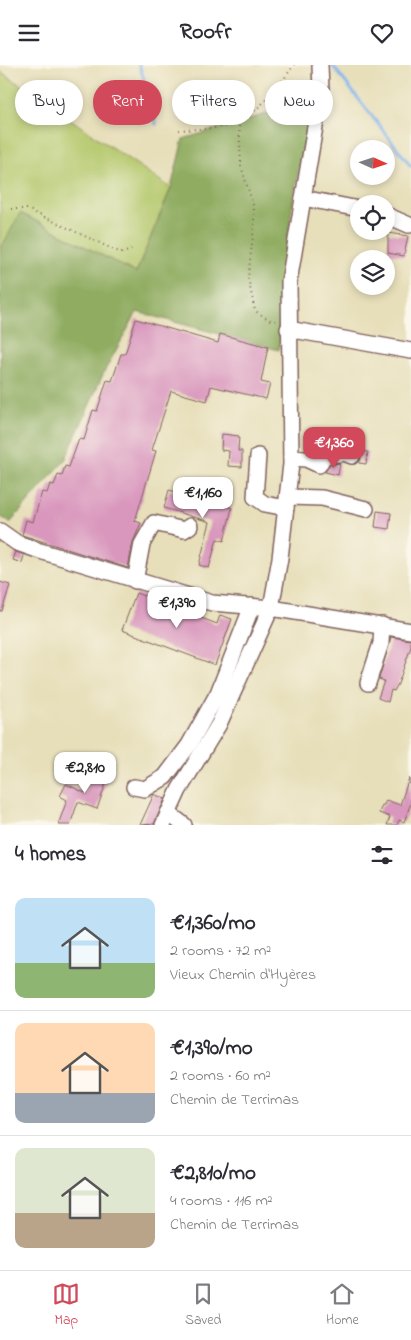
<!DOCTYPE html>
<html lang="en">
<head>
<meta charset="utf-8">
<style>
  :root { --surface:#fff; --page:#f7f7f7; --text:#2b2b33; --muted:#7c7c81; --line:#e1e1e2; --accent:#d1495b }
  body { margin:0; font-family:"Indie Flower",sans-serif; background:var(--page); color:var(--text); height:100vh; display:flex; flex-direction:column; font-size:19px; white-space:nowrap }
  * { box-sizing:border-box; margin:0 }
  p { font-size:16px; color:var(--muted) }
  .icon { flex:none; width:28px; height:28px; fill:none; stroke:currentColor; stroke-width:2; stroke-linecap:round; stroke-linejoin:round }
  .map { position:relative; height:760px; overflow:hidden }
  .details { display:flex; flex-direction:column; background:var(--surface); flex:1 }
  .details>* { flex:none }
  .banner { position:absolute; left:15px; top:15px; width:381px; height:45px; display:flex; gap:10px }
  .needle { width:32px; rotate:93deg }
  .fabs { position:absolute; left:350px; top:75px; display:grid; gap:10px }
  .fabs a { display:grid; place-items:center; width:45px; height:45px; border-radius:50%; background:var(--surface); box-shadow:0 2px 8px #0003; font-size:25px }
  .price { position:absolute; translate:-50% -42px; padding:0 11px; border-radius:10px; background:#fff; color:#222; font-size:16px; line-height:32px; filter:drop-shadow(0 1px 2px #0008) }
  .price::after { content:''; position:absolute; left:50%; top:30px; width:15px; height:11px; margin-left:-8px; background:inherit; clip-path:polygon(0 0,100% 0,50% 100%) }
  .price.current { background:var(--accent); color:#fff }
  ul { padding:0; list-style:none }
  li { display:flex; align-items:center; gap:15px; height:125px; padding:0 15px }
  li+li { border-top:1px solid var(--line) }
  li span { display:grid; place-items:center; flex:none; width:140px; height:100px; border-radius:10px; color:#555 }
  li>.icon { margin-inline-start:auto }
  span .icon { width:60px; height:60px; fill:#fffc; stroke-width:1 }
  li b { font-size:21px }
  h2 { display:flex; justify-content:space-between; align-items:center; height:60px; padding:0 15px; font-size:21px }
  .pill { padding:0 18px; border-radius:22px; background:var(--surface); box-shadow:0 2px 8px #0003; font-size:18px; line-height:45px }
  .pill.current { background:var(--accent); color:#fff }
  header { display:flex; justify-content:space-between; align-items:center; height:65px; padding:0 15px; background:var(--surface); font-size:22px; font-weight:800 }
  .menu { display:flex; justify-content:space-around; align-items:center; height:70px; border-top:1px solid var(--line); background:var(--surface); font-size:14px; color:var(--muted) }
  .menu a { display:grid; justify-items:center; gap:2px }
  .menu .current { color:var(--accent) }
  .map>svg:first-child { display:block }
  .green { fill:#b4c86c; stroke:#7f744c }
  .forest { fill:#8fac60; stroke:#6c6646 }
  .lines { fill:none; stroke-linecap:round; stroke-linejoin:round }
  .stream { stroke:#7fb3ec; stroke-width:3 }
  .building { fill:#d997bd }
  .minor-casing { stroke:#81625d; stroke-width:18 }
  .path { stroke:#81625d; stroke-width:2; stroke-dasharray:1 4; stroke-linecap:butt }
  .minor { stroke:#fff; stroke-width:15 }
</style>
</head>
<body>
<header><svg class="icon" aria-label="menu" viewBox="0 0 24 24"><path d="M4 6h16M4 12h16M4 18h16"/></svg>Roofr<svg class="icon" aria-label="heart" viewBox="0 0 24 24"><path d="M12 20l-8-8c-3-5 5-10 8-4 3-6 11-1 8 4z"/></svg></header>
<div class="map">
<svg width="411" height="760" viewBox="0 0 411 760">
  <rect width="100%" height="100%" fill="#fbf7ec"/>
  <filter id="ink" filterUnits="userSpaceOnUse"><feTurbulence type="fractalNoise" baseFrequency=".02" numOctaves="2"/><feDisplacementMap in="SourceGraphic" scale="10" xChannelSelector="R" yChannelSelector="G"/><feConvolveMatrix kernelMatrix="1 2 1 2 8 2 1 2 1" color-interpolation-filters="sRGB"/></filter>
  <filter id="wash" filterUnits="userSpaceOnUse"><feTurbulence type="fractalNoise" baseFrequency=".0096" numOctaves="4" result="noise"/><feDisplacementMap in="SourceGraphic" scale="20" xChannelSelector="R" yChannelSelector="G"/><feGaussianBlur stdDeviation="1.12" result="paint"/><feColorMatrix in="noise" values="0 0 0 0 0 0 0 0 0 0 0 0 0 0 0 0 0 1.4 0 .05"/><feComposite in="paint" operator="in"/></filter>
  <g filter="url(#wash)">
    <rect width="100%" height="100%" fill="#e7dfba"/>
    <path class="green" d="M0,6L171,123L136,208L21,148L0,185Z"/>
    <path class="forest" d="M313,35L294,129L285,192L279,285L137,247L104,307L65,395L10,458L0,451V185L20,148L136,208L171,123L183,74Z"/>
    <g class="lines">
      <g class="stream">
        <path d="M139,0L150,31L156,59"/>
        <path d="M332,0L411,101"/>
      </g>
    </g>
    <g id="blocks">
      <g class="building">
        <path d="M388,168L408,171L404,191L388,188Z"/>
        <path d="M136,254L218,278L220,269L268,282L261,317L270,319L266,334L211,321L207,336L171,326L152,385L156,386L135,456L141,458L133,477L128,503L22,470L26,455L33,457L42,427L47,428L50,419L54,420L58,410L62,411L65,401L69,402L79,374L84,375L93,345L97,346L107,315L112,316L121,289H125Z"/>
        <path d="M222,369L239,371L238,386H242V402L228,401L229,386L221,385Z"/>
        <path d="M360,386L368,387L366,399L359,398L361,394Z"/>
        <path d="M340,398L338,410L325,407L330,400Z"/>
        <path d="M169,425L232,443L224,476L217,474L209,503L199,500L210,457L164,443Z"/>
        <path d="M377,446L391,448L389,464L375,462Z"/>
        <path d="M16,487L24,490L22,498L13,495Z"/>
        <path d="M0,517L10,520L2,546H0Z"/>
        <path d="M136,528L217,559L220,550L232,554L215,600L122,565Z"/>
        <path d="M391,572L411,575V582L398,619L394,626L391,625L388,637L378,633L384,616L379,614Z"/>
        <path d="M96,699L111,704L97,744L78,737L70,760H58L67,735L60,731L66,719L85,728Z"/>
        <path d="M409,713L411,738L404,757L399,755L397,760H387L390,752L379,748L382,740H384L386,735L400,740Z"/>
        <path d="M154,729L165,734L154,759L140,760Z"/>
      </g>
    </g>
  </g>
  <g filter="url(#ink)">
    <use href="#blocks" fill-opacity="0" stroke="#81625d" stroke-width="1"/>
    <g class="lines">
      <g class="minor-casing">
        <g id="minor">
          <path d="M303,133L359,144"/>
          <path d="M386,150L409,160"/>
          <path d="M288,264L411,286"/>
          <path d="M258,391L255,432L265,439L286,443"/>
          <path d="M291,393L306,394L319,400L324,391L344,388L352,391"/>
          <path d="M288,432L322,433L366,444"/>
          <path d="M0,466L17,478L40,486L212,538L271,543L411,566"/>
          <path d="M135,516L142,479L154,458L184,465L190,461"/>
          <path d="M368,618L381,578L382,560"/>
          <path d="M134,722L145,724L165,712L189,680L218,628L252,541"/>
          <path d="M168,748L184,760"/>
          <path d="M163,760L179,725L219,659L271,543L280,493L291,399L289,217L321,26L320,0"/>
        </g>
      </g>
      <g class="path">
        <path d="M239,56L241,101L254,143V162L248,213L255,246L272,256H277"/>
        <path d="M179,65C194,64 223,64 236,58C259,47 280,20 294,0"/>
        <path d="M11,144H27L121,188L129,186L133,182"/>
      </g>
      <use href="#minor" class="minor"/>
    </g>
  </g>
</svg>
<div class="fabs">
<a><svg class="needle" viewBox="-14 -14 28 28"><path d="M0-13l5 13h-10z" fill="#e53935"/><path d="M0 13l5-13h-10z" fill="#7c7c81"/></svg></a>
<a><svg class="icon" aria-label="locate" viewBox="0 0 24 24"><circle cx="12" cy="12" r="6"/><path d="M12 2v4M12 18v4M2 12h4M18 12h4"/></svg></a>
<a><svg class="icon" aria-label="layers" viewBox="0 0 24 24"><path d="M12 4l9 5-9 5-9-5zM3 14l9 5 9-5"/></svg></a>
</div>
<b class="price current" style="left:334px;top:404px">€1,360</b>
<b class="price" style="left:203px;top:454px">€1,160</b>
<b class="price" style="left:177px;top:564px">€1,390</b>
<b class="price" style="left:85px;top:729px">€2,810</b>
<div class="banner">
<a class="pill">Buy</a>
<a class="pill current">Rent</a>
<a class="pill">Filters</a>
<a class="pill">New</a>
</div>
</div>
<section class="details">
<h2>4 homes<svg class="icon" aria-label="filters" viewBox="0 0 24 24"><path d="M4 7h16M4 17h16"/><circle cx="9" cy="7" r="2"/><circle cx="15" cy="17" r="2"/></svg></h2>
<ul>
<li><span style="background:linear-gradient(#bfe0f5 65%,#8fb573 0)"><svg class="icon" aria-label="home" viewBox="0 0 24 24"><path d="M3 11l9-7 9 7M6 9v11h12V9"/></svg></span><div><b>€1,360/mo</b><p>2 rooms · 72 m²</p><p>Vieux Chemin d'Hyères</p></div></li>
<li><span style="background:linear-gradient(#ffd9b3 70%,#9aa5b1 0)"><svg class="icon" aria-label="home" viewBox="0 0 24 24"><path d="M3 11l9-7 9 7M6 9v11h12V9"/></svg></span><div><b>€1,390/mo</b><p>2 rooms · 60 m²</p><p>Chemin de Terrimas</p></div></li>
<li><span style="background:linear-gradient(#dfe7d0 65%,#b9a48a 0)"><svg class="icon" aria-label="home" viewBox="0 0 24 24"><path d="M3 11l9-7 9 7M6 9v11h12V9"/></svg></span><div><b>€2,810/mo</b><p>4 rooms · 116 m²</p><p>Chemin de Terrimas</p></div></li>
</ul>
</section>
<nav class="menu">
<a class="current"><svg class="icon" aria-label="map" viewBox="0 0 24 24"><path d="M3 6l6-2 6 2 6-2v14l-6 2-6-2-6 2zM9 4v14M15 6v14"/></svg>Map</a>
<a><svg class="icon" aria-label="saved" viewBox="0 0 24 24"><path d="M7 4h10v16l-5-4-5 4z"/></svg>Saved</a>
<a><svg class="icon" aria-label="home" viewBox="0 0 24 24"><path d="M3 11l9-7 9 7M6 9v11h12V9"/></svg>Home</a>
</nav>
</body>
</html>
